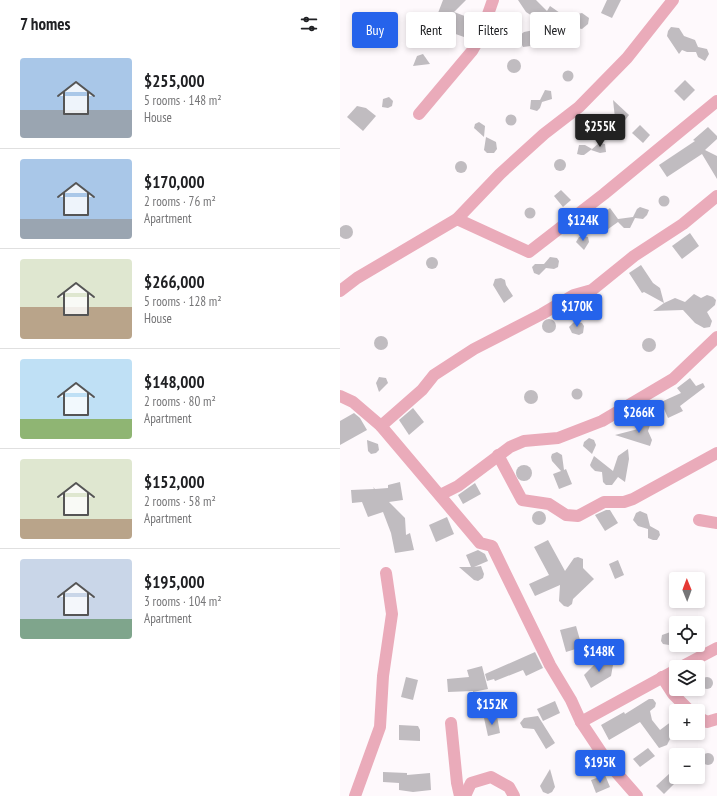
<!DOCTYPE html>
<html lang="en">
<head>
<meta charset="utf-8">
<style>
  :root { --surface:#fff; --page:#f2f2f2; --text:#202124; --muted:#757577; --line:#e0e0e0; --accent:#2563eb }
  body { margin:0; font-family:"PT Sans Narrow",sans-serif; background:var(--page); color:var(--text); height:100vh; display:flex; flex-direction:column; font-size:15px; white-space:nowrap }
  * { box-sizing:border-box; margin:0 }
  p { font-size:13px; color:var(--muted) }
  .icon { flex:none; width:22px; height:22px; fill:none; stroke:currentColor; stroke-width:2; stroke-linecap:round; stroke-linejoin:round }
  .map { position:relative; flex:1; overflow:hidden }
  .details { display:flex; flex-direction:column; background:var(--surface); width:340px }
  .details>* { flex:none }
  .top-card { position:absolute; left:12px; top:12px; width:305px; height:36px; display:flex; gap:8px }
  .needle { width:26px; rotate:359deg }
  .buttons { position:absolute; left:329px; top:572px; display:grid; gap:8px }
  .buttons a { display:grid; place-items:center; width:36px; height:36px; border-radius:4px; background:var(--surface); box-shadow:0 2px 6px #0003; font-size:20px }
  .price { position:absolute; translate:-50% -34px; padding:0 9px; border-radius:4px; background:var(--accent); color:#fff; font-size:13px; line-height:26px; filter:drop-shadow(0 1px 2px #0008) }
  .price::after { content:''; position:absolute; left:50%; top:24px; width:12px; height:9px; margin-left:-6px; background:inherit; clip-path:polygon(0 0,100% 0,50% 100%) }
  .price.active { background:#222; color:#fff }
  ul { padding:0; list-style:none }
  li { display:flex; align-items:center; gap:12px; height:100px; padding:0 20px }
  li+li { border-top:1px solid var(--line) }
  li span { display:grid; place-items:center; flex:none; width:112px; height:80px; border-radius:4px; color:#555 }
  li>.icon { margin-inline-start:auto }
  span .icon { width:48px; height:48px; fill:#fffc; stroke-width:1 }
  li b { font-size:17px }
  h2 { display:flex; justify-content:space-between; align-items:center; height:48px; padding:0 20px; font-size:17px }
  .tag { padding:0 14px; border-radius:4px; background:var(--surface); box-shadow:0 2px 6px #0003; font-size:14px; line-height:36px }
  .tag.active { background:var(--accent); color:#fff }
  main { display:flex; flex:1; min-height:0 }
  .map>svg:first-child { display:block }
  .building { fill:#c0bcc0 }
  .lines { fill:none; stroke-linecap:round; stroke-linejoin:round }
  .minor { stroke:#eaabba; stroke-width:12 }
</style>
</head>
<body>
<main>
<section class="details">
<h2>7 homes<svg class="icon" aria-label="filters" viewBox="0 0 24 24"><path d="M4 7h16M4 17h16"/><circle cx="9" cy="7" r="2"/><circle cx="15" cy="17" r="2"/></svg></h2>
<ul>
<li><span style="background:linear-gradient(#a9c7e8 65%,#9aa5b1 0)"><svg class="icon" aria-label="home" viewBox="0 0 24 24"><path d="M3 11l9-7 9 7M6 9v11h12V9"/></svg></span><div><b>$255,000</b><p>5 rooms · 148 m²</p><p>House</p></div></li>
<li><span style="background:linear-gradient(#a9c7e8 75%,#9aa5b1 0)"><svg class="icon" aria-label="home" viewBox="0 0 24 24"><path d="M3 11l9-7 9 7M6 9v11h12V9"/></svg></span><div><b>$170,000</b><p>2 rooms · 76 m²</p><p>Apartment</p></div></li>
<li><span style="background:linear-gradient(#dfe7d0 60%,#b9a48a 0)"><svg class="icon" aria-label="home" viewBox="0 0 24 24"><path d="M3 11l9-7 9 7M6 9v11h12V9"/></svg></span><div><b>$266,000</b><p>5 rooms · 128 m²</p><p>House</p></div></li>
<li><span style="background:linear-gradient(#bfe0f5 75%,#8fb573 0)"><svg class="icon" aria-label="home" viewBox="0 0 24 24"><path d="M3 11l9-7 9 7M6 9v11h12V9"/></svg></span><div><b>$148,000</b><p>2 rooms · 80 m²</p><p>Apartment</p></div></li>
<li><span style="background:linear-gradient(#dfe7d0 75%,#b9a48a 0)"><svg class="icon" aria-label="home" viewBox="0 0 24 24"><path d="M3 11l9-7 9 7M6 9v11h12V9"/></svg></span><div><b>$152,000</b><p>2 rooms · 58 m²</p><p>Apartment</p></div></li>
<li><span style="background:linear-gradient(#c9d6e8 75%,#7fa58c 0)"><svg class="icon" aria-label="home" viewBox="0 0 24 24"><path d="M3 11l9-7 9 7M6 9v11h12V9"/></svg></span><div><b>$195,000</b><p>3 rooms · 104 m²</p><p>Apartment</p></div></li>
</ul>
</section>
<div class="map">
<svg width="377" height="796" viewBox="0 0 377 796">
  <rect width="100%" height="100%" fill="#fef9fc"/>
  <g class="building">
    <path d="M103,0H126L114,12L130,18L124,37L93,26Z"/>
    <path d="M178,0H196L207,11L210,6L220,13L211,28L186,12Z"/>
    <path d="M267,0H281L272,18L261,13Z"/>
    <path d="M242,13L249,18L248,24L242,29L237,28L231,18L237,14Z"/>
    <path d="M331,27L339,28L344,36L355,40L358,47L367,49L369,54L365,61L358,57L356,52H347L342,50L339,54L327,36L328,31Z"/>
    <path d="M194,30V42L191,46L183,47L179,40L180,35L184,32Z"/>
    <path d="M83,54L90,64L73,66L77,56Z"/>
    <circle cx="174" cy="66" r="7"/>
    <circle cx="228" cy="76" r="5.5"/>
    <path d="M345,80L355,90L344,101L334,91Z"/>
    <path d="M205,90L211,91L212,99L202,102L200,108L197,111L190,109L191,100H200Z"/>
    <path d="M49,97L53,101L52,106L48,108L42,107L43,99Z"/>
    <path d="M273,100L289,115L282,124L275,118Z"/>
    <path d="M17,106L26,108L36,116L23,131L7,117Z"/>
    <circle cx="171" cy="120" r="5.5"/>
    <path d="M139,122L145,126L144,137L134,128L135,124Z"/>
    <path d="M300,125L310,135L303,143L292,133Z"/>
    <path d="M368,127L377,136V139L365,150L377,156V179L362,154L327,177L319,165L355,141L353,140Z"/>
    <path d="M146,137L156,142L157,149L154,153H147L144,150Z"/>
    <path d="M259,143L265,144L266,152L260,153L251,150Z"/>
    <path d="M239,145H245L252,149L244,155H241L237,154Z"/>
    <circle cx="220" cy="165" r="6"/>
    <circle cx="121" cy="167" r="6"/>
    <path d="M221,190L231,200L223,207L214,196Z"/>
    <circle cx="324" cy="201" r="5.5"/>
    <path d="M300,207L309,210L307,215L303,219L295,218L290,228H284L278,222L264,232L255,219L270,208L278,219L293,217L297,209Z"/>
    <circle cx="190" cy="213" r="5.5"/>
    <circle cx="6" cy="232" r="7"/>
    <path d="M350,233L359,246L342,259L332,246Z"/>
    <path d="M243,236L248,237L249,242L244,250L236,242L239,237Z"/>
    <circle cx="92" cy="263" r="6"/>
    <path d="M210,257L217,258L219,261L218,267L214,269L206,268L199,275L194,273L192,267L195,264H204Z"/>
    <path d="M301,265L313,283L320,288L324,303L335,298L345,302L354,294L361,298L367,295L373,297L376,300L375,305L367,312L372,321L370,327L364,328L355,323L343,310L313,311L324,303L304,292L302,293L289,273Z"/>
    <path d="M161,278L165,280L166,285L173,296L164,303L153,285L155,279Z"/>
    <circle cx="209" cy="326" r="7"/>
    <path d="M235,321L242,323L244,326L243,333L239,335L232,333L229,327Z"/>
    <circle cx="41" cy="343" r="7"/>
    <circle cx="309" cy="345" r="7"/>
    <path d="M39,377L46,378L48,383L39,392L36,383Z"/>
    <path d="M350,378L356,386L363,383L365,387L340,406L343,411L328,418L321,402L341,393L337,388Z"/>
    <circle cx="237" cy="394" r="5.5"/>
    <circle cx="191" cy="397" r="7"/>
    <path d="M73,408L84,422L69,435L59,420Z"/>
    <path d="M14,413L20,418L27,430L0,445V421Z"/>
    <path d="M303,419L311,422L308,431L312,440L310,446L275,435L298,429V423Z"/>
    <path d="M249,438L254,440L256,445L252,454L243,446L244,442Z"/>
    <path d="M27,440L38,444L39,450L36,453L31,454L28,451Z"/>
    <path d="M288,449L289,459L285,482L278,477L272,485H266L263,482L262,472L255,471L251,467L250,465L254,456L273,471L278,456Z"/>
    <path d="M217,452L222,455L224,470L226,469L232,484L219,489L213,474L221,471L212,461L211,457L212,454Z"/>
    <circle cx="184" cy="473" r="8"/>
    <path d="M60,482L63,500L49,502L65,518L66,535L70,533L74,550L55,553L51,533L43,512L28,517L22,502L12,503L11,490L34,489L33,487L35,489L48,488V485Z"/>
    <path d="M135,483L141,494L123,504L118,495Z"/>
    <path d="M266,510H270L278,523L265,531L255,515Z"/>
    <path d="M300,511L307,514L310,526L319,531L320,535L317,540H313L308,538V529L298,526L293,520L296,513Z"/>
    <circle cx="199" cy="518" r="7"/>
    <path d="M107,517L114,534L96,542L89,525Z"/>
    <path d="M208,540L225,571L234,558L238,557L243,559V568L254,579L233,599L232,604L228,607L224,606L219,601L220,585L195,596L189,584L209,575L194,547Z"/>
    <path d="M138,550L145,554L148,561L134,567L141,566L144,574L143,578L138,581L134,580L119,567H131L126,555Z"/>
    <path d="M278,560L284,575L275,579L269,564Z"/>
    <path d="M236,626L242,647L226,652L220,630Z"/>
    <path d="M336,630V640L329,645L323,644L321,641L322,635Z"/>
    <path d="M195,652L203,668L186,676L183,670L155,681L154,679L147,681L145,674Z"/>
    <path d="M268,661L273,665L271,676L251,688L244,675L256,663Z"/>
    <path d="M142,666L148,689L133,692V691L108,692L107,679L129,677L127,670Z"/>
    <path d="M66,677L78,680L73,700L61,697Z"/>
    <circle cx="367" cy="683" r="6"/>
    <path d="M309,699H313L316,703L315,707L310,711L312,720L320,730L336,718V727L327,745L319,748L300,722L269,740L261,725L284,712L285,714Z"/>
    <path d="M215,701L220,713L203,721L197,709Z"/>
    <path d="M157,716L160,733L148,736L144,718Z"/>
    <path d="M198,716L215,743L206,749L194,729L183,728L180,723L184,718Z"/>
    <path d="M59,725L78,726L80,730V741L59,740Z"/>
    <path d="M308,748L315,756L300,767L293,759Z"/>
    <circle cx="368" cy="759" r="6"/>
    <path d="M210,769L215,787L212,792L208,794L203,792L200,786Z"/>
    <path d="M43,772L67,773V775L90,773L91,790L73,792L59,790V783L43,782Z"/>
    <path d="M330,773L338,780L324,794L316,786Z"/>
    <path d="M265,775L270,787L256,793L251,780Z"/>
  </g>
  <g class="lines">
    <g class="minor">
      <path d="M79,114L132,51L140,37L153,0"/>
      <path d="M117,219L160,174L204,134L239,107L287,58L333,0"/>
      <path d="M0,291L17,278L117,219L189,252L264,194L377,101"/>
      <path d="M0,396L13,402L41,426L140,543L152,546L210,665L231,700L241,722L269,764L297,796"/>
      <path d="M41,426L82,390L94,375L134,349L202,314L234,295L252,290L294,256L343,224L377,196"/>
      <path d="M158,455L182,500L209,504L226,515L238,516L264,502H284L293,499L377,453"/>
      <path d="M100,495L118,486L170,447L184,441L218,438L262,421L333,379L377,337"/>
      <path d="M359,520L377,523"/>
      <path d="M341,667L377,648"/>
      <path d="M322,677L333,694L350,711"/>
      <path d="M358,717L367,722L377,719"/>
      <path d="M241,722L336,670"/>
      <path d="M111,723L117,783L120,796"/>
      <path d="M15,796L40,727L43,676L52,614L46,573"/>
      <path d="M125,796L131,783L151,777L169,787L174,796"/>
    </g>
  </g>
</svg>
<div class="buttons">
<a><svg class="needle" viewBox="-14 -14 28 28"><path d="M0-13l5 13h-10z" fill="#e53935"/><path d="M0 13l5-13h-10z" fill="#757577"/></svg></a>
<a><svg class="icon" aria-label="locate" viewBox="0 0 24 24"><circle cx="12" cy="12" r="6"/><path d="M12 2v4M12 18v4M2 12h4M18 12h4"/></svg></a>
<a><svg class="icon" aria-label="layers" viewBox="0 0 24 24"><path d="M12 4l9 5-9 5-9-5zM3 14l9 5 9-5"/></svg></a>
<a>+</a>
<a>−</a>
</div>
<b class="price active" style="left:260px;top:148px">$255K</b>
<b class="price" style="left:243px;top:242px">$124K</b>
<b class="price" style="left:237px;top:328px">$170K</b>
<b class="price" style="left:299px;top:434px">$266K</b>
<b class="price" style="left:259px;top:673px">$148K</b>
<b class="price" style="left:152px;top:726px">$152K</b>
<b class="price" style="left:260px;top:784px">$195K</b>
<div class="top-card">
<a class="tag active">Buy</a>
<a class="tag">Rent</a>
<a class="tag">Filters</a>
<a class="tag">New</a>
</div>
</div>
</main>
</body>
</html>
